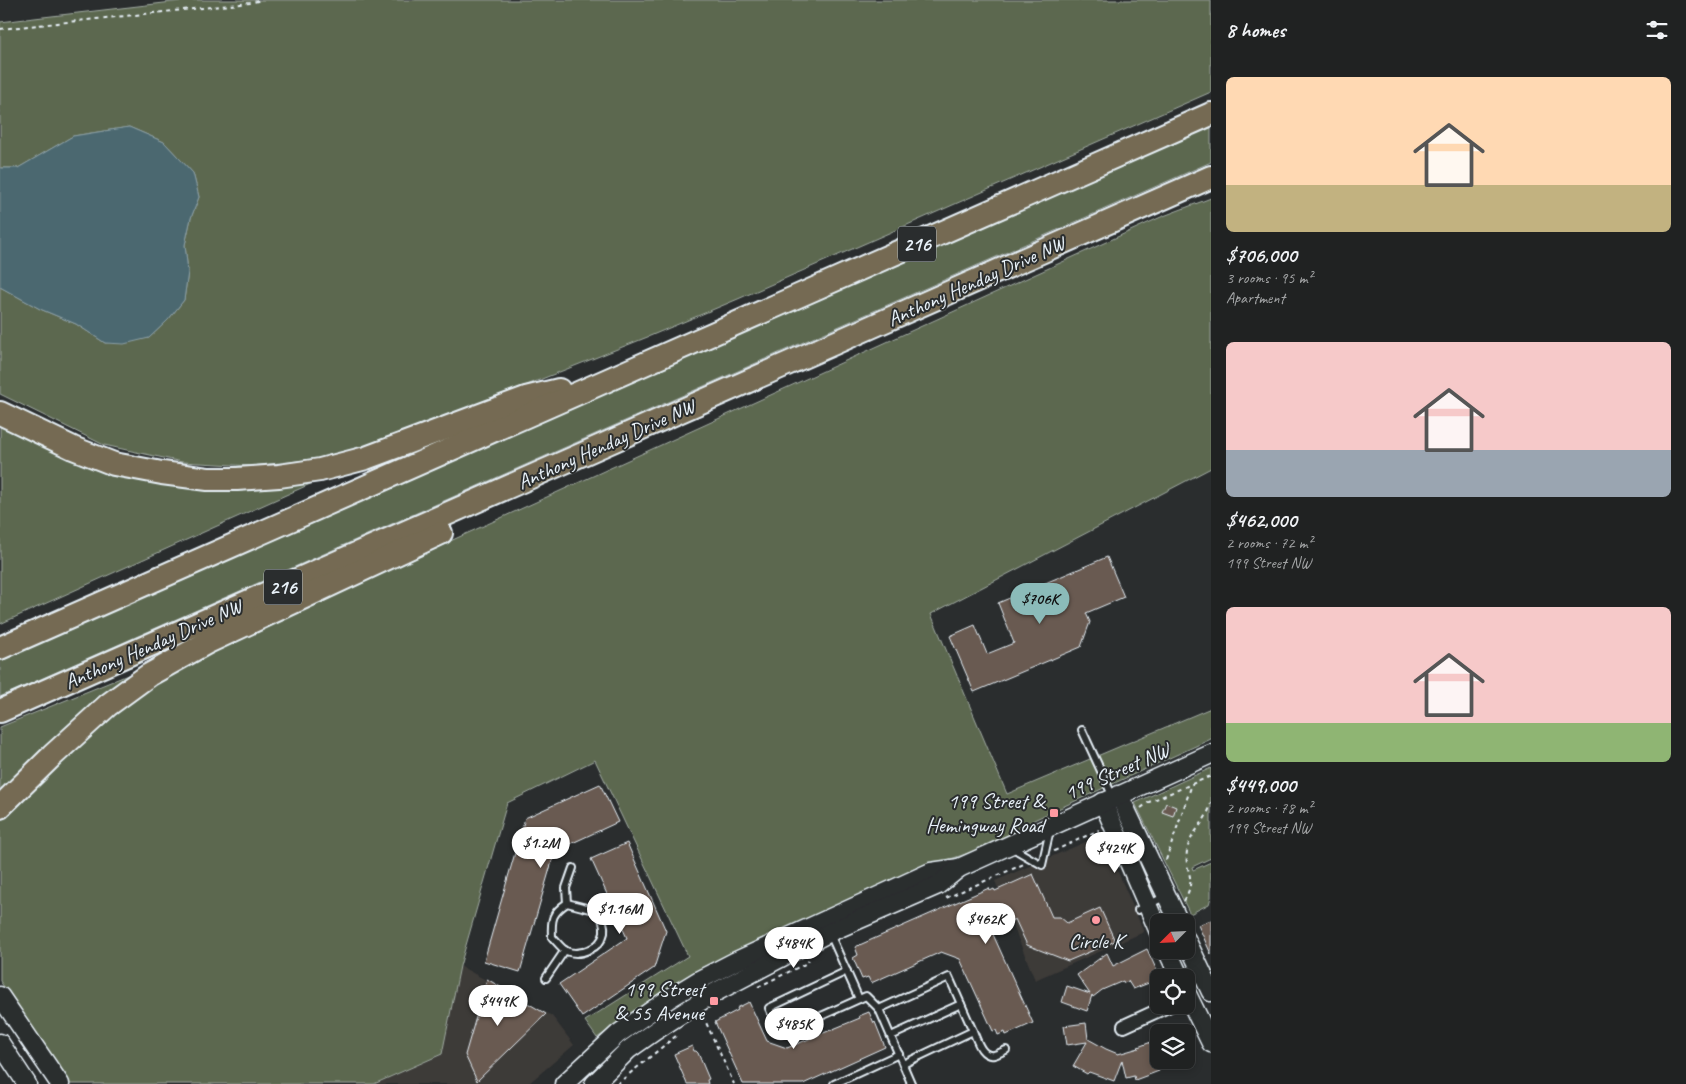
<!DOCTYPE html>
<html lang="en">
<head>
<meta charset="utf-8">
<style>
  :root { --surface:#202222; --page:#2d2f2f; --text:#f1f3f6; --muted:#a2a4a5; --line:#3d3f40; --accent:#8bbbb9 }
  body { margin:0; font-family:Caveat,sans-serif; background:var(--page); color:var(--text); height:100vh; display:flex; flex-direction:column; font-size:19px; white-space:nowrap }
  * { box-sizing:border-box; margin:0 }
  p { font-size:16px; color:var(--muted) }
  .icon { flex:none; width:28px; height:28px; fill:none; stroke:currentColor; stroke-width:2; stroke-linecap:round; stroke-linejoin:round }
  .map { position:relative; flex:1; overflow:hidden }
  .sheet { display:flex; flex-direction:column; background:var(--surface); width:475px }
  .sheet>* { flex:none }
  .needle { width:32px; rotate:246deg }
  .tools { position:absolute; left:1150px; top:914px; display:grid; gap:10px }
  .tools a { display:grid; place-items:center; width:45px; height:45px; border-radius:8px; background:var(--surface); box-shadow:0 2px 8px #0003,0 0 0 1px var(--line); font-size:25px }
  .price { position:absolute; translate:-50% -42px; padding:0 11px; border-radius:18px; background:#fff; color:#222; font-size:16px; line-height:32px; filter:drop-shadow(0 1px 2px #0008) }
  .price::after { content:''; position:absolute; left:50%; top:30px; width:15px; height:11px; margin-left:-8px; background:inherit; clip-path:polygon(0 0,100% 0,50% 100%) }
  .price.active { background:var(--accent); color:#111 }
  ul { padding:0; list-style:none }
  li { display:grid; align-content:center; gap:10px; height:265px; padding:0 15px }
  li span { display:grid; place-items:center; height:155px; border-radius:8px; color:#555 }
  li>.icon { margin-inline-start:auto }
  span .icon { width:90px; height:90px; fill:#fffc; stroke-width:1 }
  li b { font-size:21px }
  h2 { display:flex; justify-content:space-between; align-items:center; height:60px; padding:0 15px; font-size:21px }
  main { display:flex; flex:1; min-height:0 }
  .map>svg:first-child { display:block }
  .built { fill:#3d3a38 }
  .green { fill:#5c674f; stroke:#a2aca4 }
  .water { fill:#4c6870; stroke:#8a9fa6 }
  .building { fill:#695a51; stroke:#e8f1f8 }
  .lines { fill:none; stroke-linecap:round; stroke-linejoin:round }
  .lane-casing { stroke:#e8f1f8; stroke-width:10 }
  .street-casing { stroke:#e8f1f8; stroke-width:16 }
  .secondary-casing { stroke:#e8f1f8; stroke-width:21 }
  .highway-casing { stroke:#e8f1f8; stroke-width:26 }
  .path { stroke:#e8f1f8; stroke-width:2; stroke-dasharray:4 4; stroke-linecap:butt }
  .lane { stroke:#2a2d2e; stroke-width:6 }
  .street { stroke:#2a2d2e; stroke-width:12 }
  .secondary { stroke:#2a2d2e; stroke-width:18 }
  .highway { stroke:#746b52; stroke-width:22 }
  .poi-dot { fill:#ff9aa2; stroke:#2a2d2e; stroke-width:2 }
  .labels { text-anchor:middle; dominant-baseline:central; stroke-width:4; stroke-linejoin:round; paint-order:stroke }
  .shield { fill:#2a2d2e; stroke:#afb6bb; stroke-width:1 }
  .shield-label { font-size:20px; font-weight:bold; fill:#e8f1f8 }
  .street-label { font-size:21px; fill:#e8f1f8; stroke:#2a2d2e }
  .poi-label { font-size:21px; fill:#e8f1f8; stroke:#2a2d2e; text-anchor:end }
</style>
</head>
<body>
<main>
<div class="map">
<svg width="1211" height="1084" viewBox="0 0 1211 1084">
  <rect width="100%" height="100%" fill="#2a2d2e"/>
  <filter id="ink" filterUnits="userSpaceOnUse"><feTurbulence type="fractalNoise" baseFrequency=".02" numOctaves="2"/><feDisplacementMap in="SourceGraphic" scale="10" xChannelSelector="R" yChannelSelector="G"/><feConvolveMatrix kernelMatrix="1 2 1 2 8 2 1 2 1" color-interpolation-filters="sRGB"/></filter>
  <g filter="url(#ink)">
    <g class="built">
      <path d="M1102,835L1144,932L1035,980L995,881Z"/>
      <path d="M460,966L552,1016L574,1045L528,1084H374L442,1054Z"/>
    </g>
    <g class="green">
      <path d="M190,0H1211V92L738,299L650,336L391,439L324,458L252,466L182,462L104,445L0,394V287L40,309L76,324L105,343L149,338L168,320L184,300L188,272L185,245L191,218L199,197L193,173L164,142L129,127L73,136L18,168H0V22Z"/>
      <path d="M1211,125V162L0,697V658Z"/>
      <path d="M1211,198V468L931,614L1007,794L1211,708V739L1036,819L990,846L914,871L821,912L678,983L597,1038L585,1021L688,956L595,760L507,803L460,966L442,1054L374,1084H69L0,981V818L110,715L196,657L1161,217Z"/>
      <path d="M0,420L120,470L339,471L0,624Z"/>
      <path d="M177,655L0,795V727Z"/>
      <path d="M1211,768V858L1192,867L1193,870L1211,862V897L1209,904L1190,914L1135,803Z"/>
    </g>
    <path class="water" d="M129,127L164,142L193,173L199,197L191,218L185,245L188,272L184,300L168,320L149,338L124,344L105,343L76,324L40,309L0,287V168H18L73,136Z"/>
    <g class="building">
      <path d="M1107,557L1124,597L1086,613L1090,622L1081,647L974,692L950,636L975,625L987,654L1014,643L998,603Z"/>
      <path d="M600,784L618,822L555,851L520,972L484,961L525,818Z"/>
      <path d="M1166,803L1176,807L1173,816L1162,812Z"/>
      <path d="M627,843L666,931L654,968L582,1017L559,984L627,938L591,859Z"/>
      <path d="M1033,874L1052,917H1060L1067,923L1100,908L1115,941L1068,961L1027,945L1015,919L991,930L1033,1023L1006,1035L1005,1032L998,1035L996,1030L993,1031L960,959L941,952L871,983L868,977L862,979L853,958L858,955L855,947L989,888L990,891L994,889L995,891Z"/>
      <path d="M1211,920V954L1198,925Z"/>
      <path d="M1147,949L1157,971L1154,973L1157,980L1133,989L1128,981L1124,983L1123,981L1102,990L1093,997L1092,995L1087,1011L1062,1002L1067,986L1090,994L1077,975L1107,953L1113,966Z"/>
      <path d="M487,979L546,1014L477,1081L465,1055Z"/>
      <path d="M749,1002L767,1041L787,1048L860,1018L859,1016L869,1012L874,1023L875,1022L885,1047L803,1084H743L715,1022L738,1010L737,1008Z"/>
      <path d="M1086,1023L1088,1039L1106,1049L1118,1054L1139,1048L1138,1047L1159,1039V1071L1135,1080L1134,1076L1126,1078L1122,1060L1114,1081L1089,1072L1087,1074L1073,1066L1087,1042L1067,1045L1064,1026Z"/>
      <path d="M692,1046L694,1051H696L698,1053L701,1060L709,1079L707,1080L708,1084H687L674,1054Z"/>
    </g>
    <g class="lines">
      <g class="lane-casing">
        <g id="lane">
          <path d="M1082,730L1113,797"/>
          <path d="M1011,847L1042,865L1050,830"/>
          <path d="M567,903L598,911C602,918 605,924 604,933C601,948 580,957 566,951C561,948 556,941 552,937C551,919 552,913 567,903Z"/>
          <path d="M567,903L566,888L573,868"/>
          <path d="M1138,910L1166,896"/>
          <path d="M830,934L859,999"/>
          <path d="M847,971L769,1008L781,1034L866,996L879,1009L911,1083L910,1084"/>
          <path d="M546,978L565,950"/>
          <path d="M879,1009L949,977L973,1031L903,1064"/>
          <path d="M973,1031C977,1040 981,1057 994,1055C998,1054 1003,1051 1006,1050"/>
          <path d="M891,1036L961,1004"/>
          <path d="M834,1084L899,1054"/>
        </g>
      </g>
      <g class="street-casing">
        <path id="street" d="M1124,1026L1170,1005"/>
      </g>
      <g class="secondary-casing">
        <g id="secondary">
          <path d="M1119,795L1179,922"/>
          <path d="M1103,802L1159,932"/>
          <path d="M1186,939L1211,992"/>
          <path d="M1167,950L1180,978"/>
          <path d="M1186,992L1211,1043"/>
          <path d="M0,996L60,1084"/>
          <path d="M0,1043L27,1084"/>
          <path d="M564,1084L618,1034L670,998L701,979L734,962L931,872L959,868"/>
          <path d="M594,1084L628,1050L655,1031L712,994L830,932L938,885L959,868L1211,754"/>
        </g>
      </g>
      <g class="highway-casing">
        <g id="highway">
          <path d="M0,413L73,448L114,464L162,473L208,479H237L279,476L320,470L366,458L526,398L559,390"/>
          <path d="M0,648L1211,114"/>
          <path d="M0,711L1211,177"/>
          <path d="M0,807L52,756L108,705L149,675L208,642L441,533"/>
        </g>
      </g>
      <g class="path">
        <path d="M0,29L250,3L261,0"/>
        <path d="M1141,808L1149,802L1211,776"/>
        <path d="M1054,851L1099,830"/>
        <path d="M1166,860L1192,784"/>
        <path d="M946,898L1024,864"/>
        <path d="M1184,901C1198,876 1184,874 1187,851C1190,831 1207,824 1211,802"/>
        <path d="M758,987L807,963L809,960"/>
        <path d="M703,1016L734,1084"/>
        <path d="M617,1084L677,1035"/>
      </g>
      <use href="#lane" class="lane"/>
      <use href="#street" class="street"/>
      <use href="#secondary" class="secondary"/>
      <use href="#highway" class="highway"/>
    </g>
  </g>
  <g class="poi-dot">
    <rect x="1049" y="808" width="10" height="10" rx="2.5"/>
    <circle cx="1096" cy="920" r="5"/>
    <rect x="709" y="996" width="10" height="10" rx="2.5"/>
  </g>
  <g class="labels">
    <g class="shield">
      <rect x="898" y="226.5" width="38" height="35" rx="4"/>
      <rect x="264" y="569.5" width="38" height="35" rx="4"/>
    </g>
    <g class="shield-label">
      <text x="917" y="244">216</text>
      <text x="283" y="587">216</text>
    </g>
    <g class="street-label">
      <text transform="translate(976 281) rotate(-24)">Anthony Henday Drive NW</text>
      <text transform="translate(606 444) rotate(-24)">Anthony Henday Drive NW</text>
      <text transform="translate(153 644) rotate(-24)">Anthony Henday Drive NW</text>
      <text transform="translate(1117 771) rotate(-24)">199 Street NW</text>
    </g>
    <g class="poi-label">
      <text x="1044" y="801">199 Street &amp;<tspan x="1044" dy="24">Hemingway Road</tspan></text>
      <text x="1096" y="941" text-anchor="middle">Circle K</text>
      <text x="704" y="989">199 Street<tspan x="704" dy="24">&amp; 55 Avenue</tspan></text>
    </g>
  </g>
</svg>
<div class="tools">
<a><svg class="needle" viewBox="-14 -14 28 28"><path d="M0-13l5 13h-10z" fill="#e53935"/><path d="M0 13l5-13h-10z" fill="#a2a4a5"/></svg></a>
<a><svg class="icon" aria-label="locate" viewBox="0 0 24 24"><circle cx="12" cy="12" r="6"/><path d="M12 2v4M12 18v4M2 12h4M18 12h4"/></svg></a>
<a><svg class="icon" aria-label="layers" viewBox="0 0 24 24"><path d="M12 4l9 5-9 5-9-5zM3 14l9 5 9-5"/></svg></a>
</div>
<b class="price active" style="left:1040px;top:625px">$706K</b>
<b class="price" style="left:541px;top:869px">$1.2M</b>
<b class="price" style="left:1115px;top:874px">$424K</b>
<b class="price" style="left:620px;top:935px">$1.16M</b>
<b class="price" style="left:986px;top:945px">$462K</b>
<b class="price" style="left:794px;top:969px">$484K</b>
<b class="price" style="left:498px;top:1027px">$449K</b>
<b class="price" style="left:794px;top:1050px">$485K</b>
</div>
<section class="sheet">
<h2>8 homes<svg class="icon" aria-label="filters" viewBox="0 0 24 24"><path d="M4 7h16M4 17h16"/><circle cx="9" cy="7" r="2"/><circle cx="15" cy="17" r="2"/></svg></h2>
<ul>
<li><span style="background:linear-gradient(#ffd9b3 70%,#c2b280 0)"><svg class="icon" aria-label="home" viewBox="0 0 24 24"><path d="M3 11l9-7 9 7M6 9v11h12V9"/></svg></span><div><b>$706,000</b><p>3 rooms · 95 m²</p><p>Apartment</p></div></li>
<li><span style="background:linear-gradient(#f6c9c9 70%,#9aa5b1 0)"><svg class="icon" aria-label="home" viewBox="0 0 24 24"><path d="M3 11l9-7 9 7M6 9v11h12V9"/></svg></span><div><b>$462,000</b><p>2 rooms · 72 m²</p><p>199 Street NW</p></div></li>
<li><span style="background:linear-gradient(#f6c9c9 75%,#8fb573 0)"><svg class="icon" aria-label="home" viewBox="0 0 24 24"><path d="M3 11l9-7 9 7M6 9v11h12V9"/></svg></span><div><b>$449,000</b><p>2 rooms · 78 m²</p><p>199 Street NW</p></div></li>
</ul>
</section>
</main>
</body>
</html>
